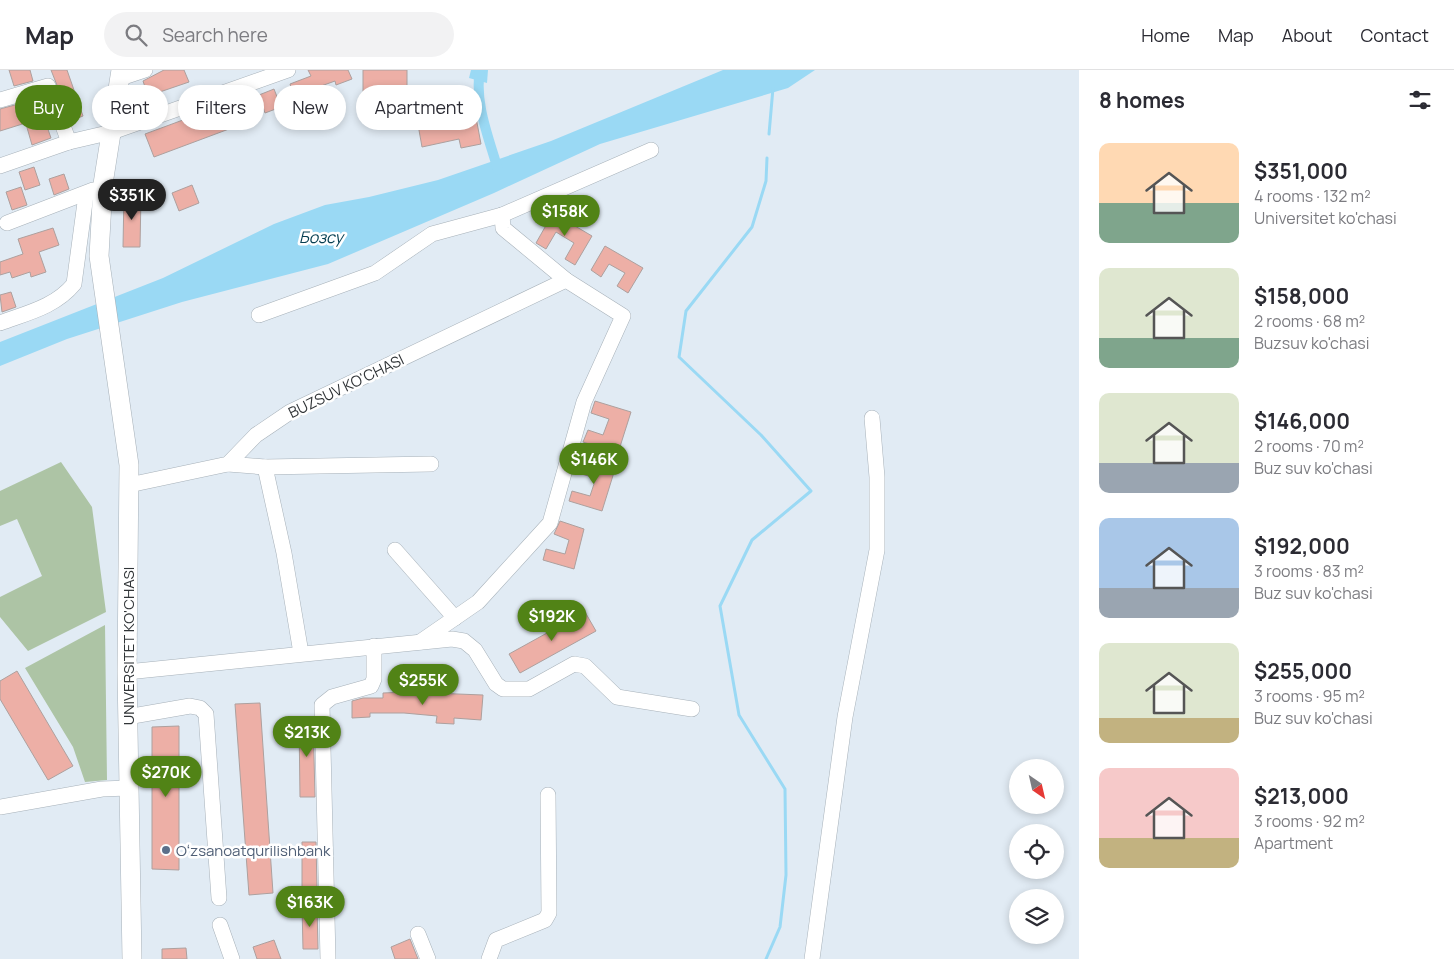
<!DOCTYPE html>
<html lang="en">
<head>
<meta charset="utf-8">
<style>
  :root { --surface:#fff; --page:#f2f2f3; --text:#2b2b33; --muted:#7c7c81; --line:#e1e1e2; --accent:#518316 }
  body { margin:0; font-family:Manrope,sans-serif; background:var(--page); color:var(--text); height:100vh; display:flex; flex-direction:column; font-size:19px; white-space:nowrap }
  * { box-sizing:border-box; margin:0 }
  p { font-size:16px; color:var(--muted) }
  .icon { flex:none; width:28px; height:28px; fill:none; stroke:currentColor; stroke-width:2; stroke-linecap:round; stroke-linejoin:round }
  .map { position:relative; flex:1; overflow:hidden }
  .drawer { display:flex; flex-direction:column; background:var(--surface); width:375px }
  .drawer>* { flex:none }
  .banner { position:absolute; left:15px; top:15px; width:475px; height:45px; display:flex; gap:10px }
  .needle { width:32px; rotate:146deg }
  .tools { position:absolute; left:1009px; top:689px; display:grid; gap:10px }
  .tools a { display:grid; place-items:center; width:55px; height:55px; border-radius:50%; background:var(--surface); box-shadow:0 2px 8px #0003; font-size:25px }
  .price { position:absolute; translate:-50% -42px; padding:0 11px; border-radius:18px; background:var(--accent); color:#fff; font-size:16px; line-height:32px; filter:drop-shadow(0 1px 2px #0008) }
  .price::after { content:''; position:absolute; left:50%; top:30px; width:15px; height:11px; margin-left:-8px; background:inherit; clip-path:polygon(0 0,100% 0,50% 100%) }
  .price.active { background:#222; color:#fff }
  ul { padding:0; list-style:none }
  li { display:flex; align-items:center; gap:15px; height:125px; padding:0 20px }
  li span { display:grid; place-items:center; flex:none; width:140px; height:100px; border-radius:10px; color:#555 }
  li>.icon { margin-inline-start:auto }
  span .icon { width:60px; height:60px; fill:#fffc; stroke-width:1 }
  li b { font-size:21px }
  h2 { display:flex; justify-content:space-between; align-items:center; height:60px; padding:0 20px; font-size:21px }
  .chip { padding:0 18px; border-radius:22px; background:var(--surface); box-shadow:0 2px 8px #0003; font-size:18px; line-height:45px }
  .chip.active { background:var(--accent); color:#fff }
  header { display:flex; align-items:center; gap:30px; box-sizing:border-box; height:70px; padding:0 25px; background:var(--surface); border-bottom:1px solid var(--line) }
  header strong { font-size:24px }
  nav { display:flex; gap:28px; margin-inline-start:auto; font-size:18px }
  .search { width:350px; height:45px; background:var(--page); display:flex; align-items:center; gap:12px; box-sizing:border-box; padding:0 18px; border-radius:28px; color:var(--muted); font-size:19px }
  main { display:flex; flex:1; min-height:0 }
  .map>svg:first-child { display:block }
  .green { fill:#adc4a5 }
  .water { fill:#9ad9f4 }
  .lines { fill:none; stroke-linecap:round; stroke-linejoin:round }
  .stream { stroke:#9ad9f4; stroke-width:3 }
  .canal { stroke:#9ad9f4; stroke-width:10 }
  .building { fill:#edafa6; stroke:#ada09e }
  .minor-casing { stroke:#a7b1b9; stroke-width:16 }
  .major-casing { stroke:#a7b1b9; stroke-width:20 }
  .minor { stroke:#fff; stroke-width:15 }
  .major { stroke:#fff; stroke-width:19 }
  .service-dot { fill:#5c6f8a; stroke:#fff; stroke-width:2 }
  .labels { text-anchor:middle; dominant-baseline:central; stroke-width:5; stroke-linejoin:round; paint-order:stroke }
  .street-label { font-size:15px; fill:#303437; stroke:#fff }
  .service-label { font-size:15px; fill:#4e5e75; stroke:#fff; text-anchor:start }
  .water-label { font-size:16px; font-style:italic; fill:#053e51; stroke:#fff }
</style>
</head>
<body>
<header>
<strong>Map</strong>
<div class="search"><svg class="icon" aria-label="search" viewBox="0 0 24 24"><circle cx="10" cy="10" r="6"/><path d="M15 15l6 6"/></svg>Search here</div>
<nav><a>Home</a><a>Map</a><a>About</a><a>Contact</a></nav>
</header>
<main>
<div class="map">
<svg width="1079" height="889" viewBox="0 0 1079 889">
  <rect width="100%" height="100%" fill="#e1ebf4"/>
  <g class="green">
    <path d="M61,392L92,437L106,542L28,581L0,547V527L42,506L17,449L0,456V421Z"/>
    <path d="M105,555L107,710L85,712L73,677L25,598Z"/>
  </g>
  <g class="water">
    <path d="M471,0H488L487,13L469,8Z"/>
    <path d="M723,0H815L788,18L600,74L494,123L328,194L182,232L67,269L0,296V272L163,208L274,154L325,135L369,127L438,110L551,71Z"/>
    <path d="M413,24L417,26L420,40L414,51L409,47L411,38L408,28Z"/>
  </g>
  <g class="lines">
    <g class="stream">
      <path d="M769,64L773,18"/>
      <path d="M766,889L780,857L786,805L785,719L739,645L720,536L752,470L811,421L761,365L679,287L686,241L752,157L766,111L767,88"/>
    </g>
    <path class="canal" d="M480,0C474,33 489,68 498,100"/>
  </g>
  <g class="building">
    <path d="M9,0H30L33,11L14,16Z"/>
    <path d="M51,0H67L83,46L71,51Z"/>
    <path d="M164,0H184L189,12L148,26L143,11Z"/>
    <path d="M308,0H348L352,9L336,15L335,11L310,20L312,26L296,32L290,14L311,6Z"/>
    <path d="M363,0H407V43L363,44Z"/>
    <path d="M274,19L281,37L265,43L259,25Z"/>
    <path d="M471,21L481,74L461,78L459,69L422,77L417,49L421,43L449,38L447,25Z"/>
    <path d="M237,30L245,53L154,87L145,64Z"/>
    <path d="M26,32L32,51L0,61V39Z"/>
    <path d="M44,48L51,68L32,75L26,54Z"/>
    <path d="M34,97L40,115L25,120L19,102Z"/>
    <path d="M64,104L69,119L54,125L49,109Z"/>
    <path d="M192,115L199,133L179,141L172,123Z"/>
    <path d="M21,117L27,135L12,140L6,122Z"/>
    <path d="M124,124L141,125L140,177H123Z"/>
    <path d="M553,143L592,166L575,195L565,189L574,173L556,162L546,179L536,173Z"/>
    <path d="M53,158L59,175L39,182L46,202L31,207L30,202L12,208L10,202L0,205V192L23,184L18,169Z"/>
    <path d="M605,176L643,198L628,223L617,216L625,203L609,194L601,207L591,200Z"/>
    <path d="M11,222L16,237L2,242L0,225Z"/>
    <path d="M595,331L631,342L618,383L583,372L588,360L603,365L609,349L591,343Z"/>
    <path d="M578,389L615,399L602,441L569,431L572,421L590,426L596,408L574,402Z"/>
    <path d="M560,451L584,459L574,499L543,490L546,479L565,484L569,470L554,464Z"/>
    <path d="M585,542L596,561L520,603L509,584Z"/>
    <path d="M17,601L73,696L48,710L0,629V611Z"/>
    <path d="M407,622L483,625L481,650L454,648V654L436,653L437,646L404,643H370V647L352,648V631L363,628H383V623Z"/>
    <path d="M260,633L273,823L249,825L235,634Z"/>
    <path d="M313,648L315,727H300L299,649Z"/>
    <path d="M179,656V800L152,799V657Z"/>
    <path d="M302,772H316L317,819H302Z"/>
    <path d="M302,836H317L318,879H303Z"/>
    <path d="M410,869L418,889H395L391,877Z"/>
    <path d="M274,870L281,889H257L253,877Z"/>
    <path d="M186,878L187,889H162V879Z"/>
  </g>
  <g class="lines">
    <g class="minor-casing">
      <g id="minor">
        <path d="M121,8L145,0"/>
        <path d="M0,30L48,16L69,72"/>
        <path d="M0,96L69,72L112,62L288,0"/>
        <path d="M7,153L93,120"/>
        <path d="M259,245L375,203L432,164L502,145L651,80"/>
        <path d="M0,253C27,243 55,237 74,214L86,125"/>
        <path d="M228,394L265,397L431,394"/>
        <path d="M265,397L284,483L301,583"/>
        <path d="M129,415L228,394L256,365L290,342L566,210"/>
        <path d="M395,480L455,548"/>
        <path d="M420,572L478,532L550,453L584,332L623,246L566,210L503,158L502,145"/>
        <path d="M127,602L452,569L464,571L475,580L496,614L503,619H529L574,594L585,596L617,627L692,639"/>
        <path d="M127,647L190,636L200,638L206,644L219,828"/>
        <path d="M0,737L102,719L128,718"/>
        <path d="M220,855L232,889"/>
        <path d="M418,864L428,889"/>
        <path d="M328,889L322,635L332,627L371,616L374,609V576"/>
        <path d="M489,889L496,870L545,850L549,843L548,725"/>
        <path d="M812,889L845,647L877,480V407L872,348"/>
      </g>
    </g>
    <g class="major-casing">
      <path id="major" d="M121,0L103,114L99,186L129,395L127,602L132,889"/>
    </g>
    <use href="#minor" class="minor"/>
    <use href="#major" class="major"/>
  </g>
  <circle class="service-dot" cx="166" cy="780" r="5"/>
  <g class="labels">
    <g class="street-label">
      <text transform="translate(346 316) rotate(-26)">BUZSUV KO'CHASI</text>
      <text transform="translate(128 576) rotate(-90)">UNIVERSITET KO'CHASI</text>
    </g>
    <g class="service-label">
      <text x="176" y="780">Oʻzsanoatqurilishbank</text>
    </g>
    <g class="water-label">
      <text x="321" y="167">Бозсу</text>
    </g>
  </g>
</svg>
<div class="tools">
<a><svg class="needle" viewBox="-14 -14 28 28"><path d="M0-13l5 13h-10z" fill="#e53935"/><path d="M0 13l5-13h-10z" fill="#7c7c81"/></svg></a>
<a><svg class="icon" aria-label="locate" viewBox="0 0 24 24"><circle cx="12" cy="12" r="6"/><path d="M12 2v4M12 18v4M2 12h4M18 12h4"/></svg></a>
<a><svg class="icon" aria-label="layers" viewBox="0 0 24 24"><path d="M12 4l9 5-9 5-9-5zM3 14l9 5 9-5"/></svg></a>
</div>
<b class="price active" style="left:132px;top:151px">$351K</b>
<b class="price" style="left:565px;top:167px">$158K</b>
<b class="price" style="left:594px;top:415px">$146K</b>
<b class="price" style="left:552px;top:572px">$192K</b>
<b class="price" style="left:423px;top:636px">$255K</b>
<b class="price" style="left:307px;top:688px">$213K</b>
<b class="price" style="left:166px;top:728px">$270K</b>
<b class="price" style="left:310px;top:858px">$163K</b>
<div class="banner">
<a class="chip active">Buy</a>
<a class="chip">Rent</a>
<a class="chip">Filters</a>
<a class="chip">New</a>
<a class="chip">Apartment</a>
</div>
</div>
<section class="drawer">
<h2>8 homes<svg class="icon" aria-label="filters" viewBox="0 0 24 24"><path d="M4 7h16M4 17h16"/><circle cx="9" cy="7" r="2"/><circle cx="15" cy="17" r="2"/></svg></h2>
<ul>
<li><span style="background:linear-gradient(#ffd9b3 60%,#7fa58c 0)"><svg class="icon" aria-label="home" viewBox="0 0 24 24"><path d="M3 11l9-7 9 7M6 9v11h12V9"/></svg></span><div><b>$351,000</b><p>4 rooms · 132 m²</p><p>Universitet ko'chasi</p></div></li>
<li><span style="background:linear-gradient(#dfe7d0 70%,#7fa58c 0)"><svg class="icon" aria-label="home" viewBox="0 0 24 24"><path d="M3 11l9-7 9 7M6 9v11h12V9"/></svg></span><div><b>$158,000</b><p>2 rooms · 68 m²</p><p>Buzsuv ko'chasi</p></div></li>
<li><span style="background:linear-gradient(#dfe7d0 70%,#9aa5b1 0)"><svg class="icon" aria-label="home" viewBox="0 0 24 24"><path d="M3 11l9-7 9 7M6 9v11h12V9"/></svg></span><div><b>$146,000</b><p>2 rooms · 70 m²</p><p>Buz suv ko'chasi</p></div></li>
<li><span style="background:linear-gradient(#a9c7e8 70%,#9aa5b1 0)"><svg class="icon" aria-label="home" viewBox="0 0 24 24"><path d="M3 11l9-7 9 7M6 9v11h12V9"/></svg></span><div><b>$192,000</b><p>3 rooms · 83 m²</p><p>Buz suv ko'chasi</p></div></li>
<li><span style="background:linear-gradient(#dfe7d0 75%,#c2b280 0)"><svg class="icon" aria-label="home" viewBox="0 0 24 24"><path d="M3 11l9-7 9 7M6 9v11h12V9"/></svg></span><div><b>$255,000</b><p>3 rooms · 95 m²</p><p>Buz suv ko'chasi</p></div></li>
<li><span style="background:linear-gradient(#f6c9c9 70%,#c2b280 0)"><svg class="icon" aria-label="home" viewBox="0 0 24 24"><path d="M3 11l9-7 9 7M6 9v11h12V9"/></svg></span><div><b>$213,000</b><p>3 rooms · 92 m²</p><p>Apartment</p></div></li>
</ul>
</section>
</main>
</body>
</html>
